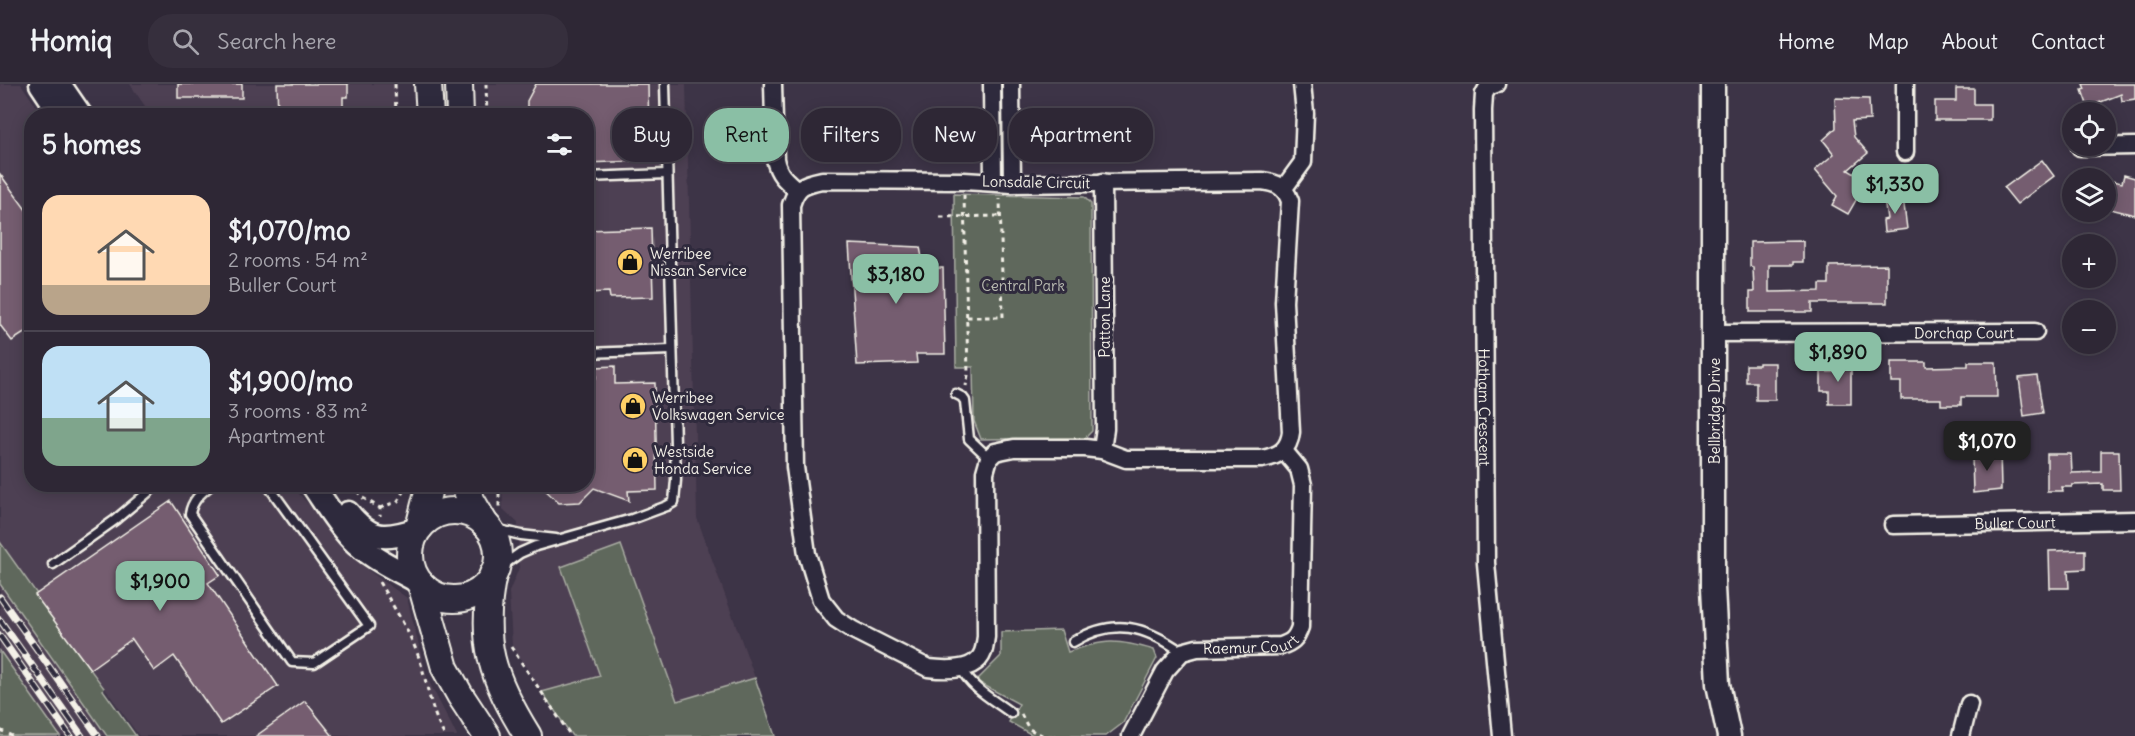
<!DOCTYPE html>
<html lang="en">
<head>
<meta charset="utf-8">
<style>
  :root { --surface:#2e2735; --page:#362f3d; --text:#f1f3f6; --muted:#a7a5ad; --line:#494450; --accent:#8abfa5 }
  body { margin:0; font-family:Delius,sans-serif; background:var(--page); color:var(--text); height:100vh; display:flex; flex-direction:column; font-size:22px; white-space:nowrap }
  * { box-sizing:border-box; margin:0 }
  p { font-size:20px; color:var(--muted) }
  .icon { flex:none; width:33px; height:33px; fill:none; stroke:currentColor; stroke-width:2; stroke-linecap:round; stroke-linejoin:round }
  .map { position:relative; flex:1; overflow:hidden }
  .details { position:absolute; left:24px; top:24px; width:570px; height:384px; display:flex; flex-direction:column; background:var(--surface); border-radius:24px; box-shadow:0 3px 15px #0003,0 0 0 2px var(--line) }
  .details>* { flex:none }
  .hud { position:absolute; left:612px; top:24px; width:570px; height:54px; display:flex; gap:12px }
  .controls { position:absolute; left:2062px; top:18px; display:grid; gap:12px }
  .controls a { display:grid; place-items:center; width:54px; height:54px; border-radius:50%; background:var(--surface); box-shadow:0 3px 15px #0003,0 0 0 2px var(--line); font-size:30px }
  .price { position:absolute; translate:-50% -51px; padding:0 14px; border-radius:12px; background:var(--accent); color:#111; font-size:20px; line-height:39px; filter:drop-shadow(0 2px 3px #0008) }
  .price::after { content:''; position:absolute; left:50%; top:36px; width:18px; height:14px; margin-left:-9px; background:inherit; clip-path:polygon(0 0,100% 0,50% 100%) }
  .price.current { background:#222; color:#fff }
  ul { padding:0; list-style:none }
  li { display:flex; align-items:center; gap:18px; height:150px; padding:0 18px }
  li+li { border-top:2px solid var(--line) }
  li span { display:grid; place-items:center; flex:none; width:168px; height:120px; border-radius:18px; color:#555 }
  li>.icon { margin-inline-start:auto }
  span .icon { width:72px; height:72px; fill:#fffc; stroke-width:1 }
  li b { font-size:26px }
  h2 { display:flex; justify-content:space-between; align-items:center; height:72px; padding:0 18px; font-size:26px }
  .pill { padding:0 21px; border-radius:24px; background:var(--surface); box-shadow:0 3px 15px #0003,0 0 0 2px var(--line); font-size:21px; line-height:54px }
  .pill.current { background:var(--accent); color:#111 }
  header { display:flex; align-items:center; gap:36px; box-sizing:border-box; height:84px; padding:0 30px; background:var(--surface); border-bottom:2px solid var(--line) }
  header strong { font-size:28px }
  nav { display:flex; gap:33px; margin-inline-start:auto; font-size:21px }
  .search { width:420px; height:54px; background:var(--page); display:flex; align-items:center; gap:15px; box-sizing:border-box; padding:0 21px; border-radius:24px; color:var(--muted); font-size:22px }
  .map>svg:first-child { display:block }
  .built { fill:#4e4053 }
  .green { fill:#5e685c; stroke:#a9aca2; stroke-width:1.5 }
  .building { fill:#745d6f; stroke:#f4f1e8; stroke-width:1.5 }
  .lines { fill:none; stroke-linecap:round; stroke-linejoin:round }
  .lane-casing { stroke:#f4f1e8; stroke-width:13 }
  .street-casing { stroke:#f4f1e8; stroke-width:21 }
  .secondary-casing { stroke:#f4f1e8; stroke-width:27 }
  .primary-casing { stroke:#f4f1e8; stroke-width:30 }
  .path { stroke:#f4f1e8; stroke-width:3; stroke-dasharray:4.5 4.5; stroke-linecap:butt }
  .lane { stroke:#2f2a3d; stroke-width:8 }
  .street { stroke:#2f2a3d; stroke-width:16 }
  .secondary { stroke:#2f2a3d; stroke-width:22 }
  .primary { stroke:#2f2a3d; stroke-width:26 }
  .rail-casing { stroke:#f4f1e8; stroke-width:7 }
  .rail { stroke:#2f2a3d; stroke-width:4.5; stroke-dasharray:14; stroke-linecap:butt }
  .labels { text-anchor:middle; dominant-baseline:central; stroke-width:6; stroke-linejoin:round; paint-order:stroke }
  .street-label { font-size:15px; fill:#f4f1e8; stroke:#2f2a3d }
  .poi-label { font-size:15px; fill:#f4f1e8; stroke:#2f2a3d; text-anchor:start }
  .park-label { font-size:15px; fill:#b8bab0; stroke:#2f2a3d }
</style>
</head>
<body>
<header>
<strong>Homiq</strong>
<div class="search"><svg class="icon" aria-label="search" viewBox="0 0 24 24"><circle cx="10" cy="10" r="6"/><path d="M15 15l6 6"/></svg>Search here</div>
<nav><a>Home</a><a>Map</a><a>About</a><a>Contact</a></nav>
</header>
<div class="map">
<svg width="2135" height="652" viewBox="0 0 2135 652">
  <rect width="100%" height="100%" fill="#3d3447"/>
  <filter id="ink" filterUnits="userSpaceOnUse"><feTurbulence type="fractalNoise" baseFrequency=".0167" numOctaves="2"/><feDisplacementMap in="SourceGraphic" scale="12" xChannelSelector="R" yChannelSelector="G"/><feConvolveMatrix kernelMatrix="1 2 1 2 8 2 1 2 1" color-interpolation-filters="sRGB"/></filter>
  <g filter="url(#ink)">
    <g class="built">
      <path d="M0,0H21L42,31L32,32V400L291,401L369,487L407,514L427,594L457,652H139L0,458Z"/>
      <path d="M130,0H397L398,31H151Z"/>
      <path d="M488,0H686L697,434L755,594L677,617L561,484L600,592L542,608L512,561L509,508L519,484L518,439L503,425L502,401L586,400V32L489,31Z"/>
      <path d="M0,500L107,652H60L0,567Z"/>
    </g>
    <g class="green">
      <path d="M954,110L1084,113L1091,120L1092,347L1085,354L981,355L974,337L973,283H956Z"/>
      <path d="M0,458L37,510L36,512L104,604L103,606L136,652H107L0,500Z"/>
      <path d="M621,461L677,617L755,594L775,652H572L542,608L600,592L561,483Z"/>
      <path d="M1061,546L1068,568C1105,555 1117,555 1154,566L1157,574L1123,639L1106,652H1034L1009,638L1019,620L978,598V595L1001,572V548Z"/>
      <path d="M0,567L60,652H0Z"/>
    </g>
    <g class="building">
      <rect x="178" y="0" width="64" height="14"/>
      <path d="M277,0H348V13H343V32H278Z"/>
      <path d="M536,0H648L649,53H638L639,77L586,79V32H527V17Z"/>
      <path d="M2083,0H2135V15L2122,17L2121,10L2088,23L2082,6L2085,5Z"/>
      <path d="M1956,5H1974V20H1990V36H1935V17H1956Z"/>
      <path d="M1835,14L1869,15L1870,36L1852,37L1854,53L1868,69L1848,86L1867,97L1848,130L1832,121L1837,112L1815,86L1834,70L1823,56L1836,44Z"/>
      <path d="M2042,76L2054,92L2017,120L2004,104Z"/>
      <path d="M0,90L32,134V244L12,257L0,241Z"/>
      <path d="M2124,91L2135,94V131L2106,124V96L2122,99Z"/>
      <path d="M1903,113L1907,145L1884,148L1883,136L1887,135L1884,115Z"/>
      <path d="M651,144L653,213L610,214L609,208L586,209V146Z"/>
      <path d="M1803,157V178H1793V181H1769V208L1820,207V200H1829V182L1887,181V219H1812V228H1750V208H1754L1753,183L1750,182V158Z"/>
      <path d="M849,160L920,163L924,184H943L945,270H916L917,279L857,281Z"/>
      <path d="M1833,278H1851V320H1829V307H1821V288H1833Z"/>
      <path d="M1891,278H1926V283L1968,282V278H1996L1997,313H1961V321H1941V315H1901V298H1891Z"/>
      <path d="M1759,279H1775V316H1756V298H1746V281H1759Z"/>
      <path d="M615,282V300L655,299L657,406L628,407L629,417L594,404L580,418L559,419L539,400H586V295L596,294V283Z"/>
      <path d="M2037,292L2043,329L2024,332L2019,294Z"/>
      <path d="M1987,365H2000L2001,406L1973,409L1972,372H1987Z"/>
      <path d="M2101,367H2119L2120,406H2103V400L2072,401V403H2062L2063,407H2047V370H2071L2072,389L2101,388Z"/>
      <path d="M171,417L220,491L208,499L278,602L221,640L174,572L154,587L132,555L90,585L35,511Z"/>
      <path d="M2085,466V485L2068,486L2069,504H2050L2049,467Z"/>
      <path d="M305,617L333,652H256Z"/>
    </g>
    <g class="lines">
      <g class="lane-casing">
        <g id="lane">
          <path d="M586,93L667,90"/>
          <path d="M586,269L671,266"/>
          <path d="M956,310L962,313L965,317L969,355L989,374"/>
          <path d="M212,400C201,409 192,416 190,430L292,578L314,579L369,542L267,400"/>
          <path d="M487,443L521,451L556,455"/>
          <path d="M53,480L115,436L158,400"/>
          <path d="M495,487L520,469L536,462L632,435L667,422L674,418L676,396L665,0"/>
          <path d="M1073,558C1114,533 1145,542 1182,568"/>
          <path d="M961,584C971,604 992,615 1011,629"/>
        </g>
      </g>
      <g class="street-casing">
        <g id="street">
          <path d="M773,0L775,75C778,90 785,96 797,106"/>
          <path d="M992,0L993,98"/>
          <path d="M1011,0L1012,100"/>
          <path id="s1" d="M1496,0L1488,3L1484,10L1483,26L1486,479L1502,652"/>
          <path d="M1905,0V68"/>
          <path d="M2080,63L2135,62"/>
          <path d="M822,96L964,97L1012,100L1262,97C1276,99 1285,102 1290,117L1284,218L1291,348C1289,366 1279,372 1262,375H1126L1102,366L1085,364H1014L995,368L989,374L985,388L986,553C985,558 985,563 983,568C976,588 945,586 928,584L853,546L836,535L821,516L807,470L795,383L791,121C797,102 803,100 822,96Z"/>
          <path d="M1284,104L1303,78L1305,29L1302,0"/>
          <path id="s2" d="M1714,249L2035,248"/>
          <path d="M1102,366L1105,345L1103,98"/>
          <path id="s3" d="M1893,441L2135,436"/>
          <path id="s4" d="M1131,652L1165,587L1182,568L1197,564L1281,562C1292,558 1296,555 1300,543L1303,401L1299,385L1284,367"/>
          <path d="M1961,652L1969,620"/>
        </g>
      </g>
      <g class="secondary-casing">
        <g id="secondary">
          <path d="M41,0L61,30"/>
          <path d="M59,0L81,32"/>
          <path d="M1713,0V503L1718,600L1729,652"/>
          <path d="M312,400C325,419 336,438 351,454C370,474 396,485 419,498"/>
          <path d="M348,429C371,457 385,456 418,445"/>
        </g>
      </g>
      <g class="primary-casing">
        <g id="primary">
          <path d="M428,0L430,32"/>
          <path d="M459,0L460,32"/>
          <path d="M464,400L470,414L485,440"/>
          <circle cx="454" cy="471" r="44"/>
          <path d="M419,444L430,400"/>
          <path d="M493,490C479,558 492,594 528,652"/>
          <path d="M421,500L445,584L460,611L487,652"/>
        </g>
      </g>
      <g class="path">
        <path d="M395,0L396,32"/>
        <path d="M486,0L487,32"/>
        <path d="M964,111L968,291L966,302"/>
        <path d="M940,133L1001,132"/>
        <path d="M967,233H1003L1000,115"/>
        <path d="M351,400L363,414L380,424V432"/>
        <path d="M499,400V423"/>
        <path d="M380,424L398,417L407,400"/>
        <path d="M379,498C394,524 411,549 420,577C428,602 431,629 445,652"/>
        <path d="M511,563L571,652"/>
        <path d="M1021,630L1029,645L1044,652"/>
        <path d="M0,646L12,652"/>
      </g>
      <use href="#lane" class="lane"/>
      <use href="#street" class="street"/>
      <use href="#secondary" class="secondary"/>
      <use href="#primary" class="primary"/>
      <g class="rail-casing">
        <g id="rail">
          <path d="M0,513L98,652"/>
          <path d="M0,536L82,652"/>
          <path d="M0,552L70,652"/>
        </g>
      </g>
      <use href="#rail" class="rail"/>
    </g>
  </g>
  <defs>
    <g id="shop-disc" transform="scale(1.35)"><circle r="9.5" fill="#ffd166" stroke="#2f2a3d"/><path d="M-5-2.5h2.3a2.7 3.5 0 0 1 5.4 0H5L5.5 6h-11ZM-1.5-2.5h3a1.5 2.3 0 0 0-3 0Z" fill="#111"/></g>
  </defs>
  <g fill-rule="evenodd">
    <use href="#shop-disc" x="630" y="178"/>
    <use href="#shop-disc" x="633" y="322"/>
    <use href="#shop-disc" x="635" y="376"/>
  </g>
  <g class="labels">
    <g class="street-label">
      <text transform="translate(1036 98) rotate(1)">Lonsdale Circuit</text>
      <text transform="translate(1104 233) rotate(-90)">Patton Lane</text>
      <text stroke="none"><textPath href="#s2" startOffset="250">Dorchap Court</textPath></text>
      <text stroke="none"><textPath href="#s1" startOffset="330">Hotham Crescent</textPath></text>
      <text transform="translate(1714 327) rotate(-90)">Bellbridge Drive</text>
      <text stroke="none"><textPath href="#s3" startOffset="122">Buller Court</textPath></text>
      <text stroke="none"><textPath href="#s4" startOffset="168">Raemur Court</textPath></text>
    </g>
    <g class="poi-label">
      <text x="650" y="169">Werribee<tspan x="650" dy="17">Nissan Service</tspan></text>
      <text x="652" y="313">Werribee<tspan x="652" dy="17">Volkswagen Service</tspan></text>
      <text x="654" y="367">Westside<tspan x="654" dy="17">Honda Service</tspan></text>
    </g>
    <g class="park-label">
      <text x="1023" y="201">Central Park</text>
    </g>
  </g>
</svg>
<div class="controls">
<a><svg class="icon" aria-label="locate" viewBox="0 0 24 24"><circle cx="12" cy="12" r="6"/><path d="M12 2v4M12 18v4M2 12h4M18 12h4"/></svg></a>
<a><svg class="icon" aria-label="layers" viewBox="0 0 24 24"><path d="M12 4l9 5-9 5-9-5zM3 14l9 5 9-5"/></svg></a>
<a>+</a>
<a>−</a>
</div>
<b class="price" style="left:1895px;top:131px">$1,330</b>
<b class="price" style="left:896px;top:221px">$3,180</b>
<b class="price" style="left:1838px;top:299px">$1,890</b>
<b class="price current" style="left:1987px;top:388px">$1,070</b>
<b class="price" style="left:160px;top:528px">$1,900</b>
<div class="hud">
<a class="pill">Buy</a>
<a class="pill current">Rent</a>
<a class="pill">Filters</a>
<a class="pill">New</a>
<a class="pill">Apartment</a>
</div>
<section class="details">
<h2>5 homes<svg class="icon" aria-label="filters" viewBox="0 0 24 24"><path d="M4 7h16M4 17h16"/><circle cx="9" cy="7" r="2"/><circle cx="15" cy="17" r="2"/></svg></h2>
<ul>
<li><span style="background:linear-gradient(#ffd9b3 75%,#b9a48a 0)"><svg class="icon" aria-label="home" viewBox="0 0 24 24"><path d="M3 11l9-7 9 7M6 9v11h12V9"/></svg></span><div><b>$1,070/mo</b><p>2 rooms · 54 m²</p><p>Buller Court</p></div></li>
<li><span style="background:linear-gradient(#bfe0f5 60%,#7fa58c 0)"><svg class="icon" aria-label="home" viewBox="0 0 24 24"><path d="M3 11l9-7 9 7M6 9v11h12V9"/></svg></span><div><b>$1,900/mo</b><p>3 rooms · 83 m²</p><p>Apartment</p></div></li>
</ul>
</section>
</div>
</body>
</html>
